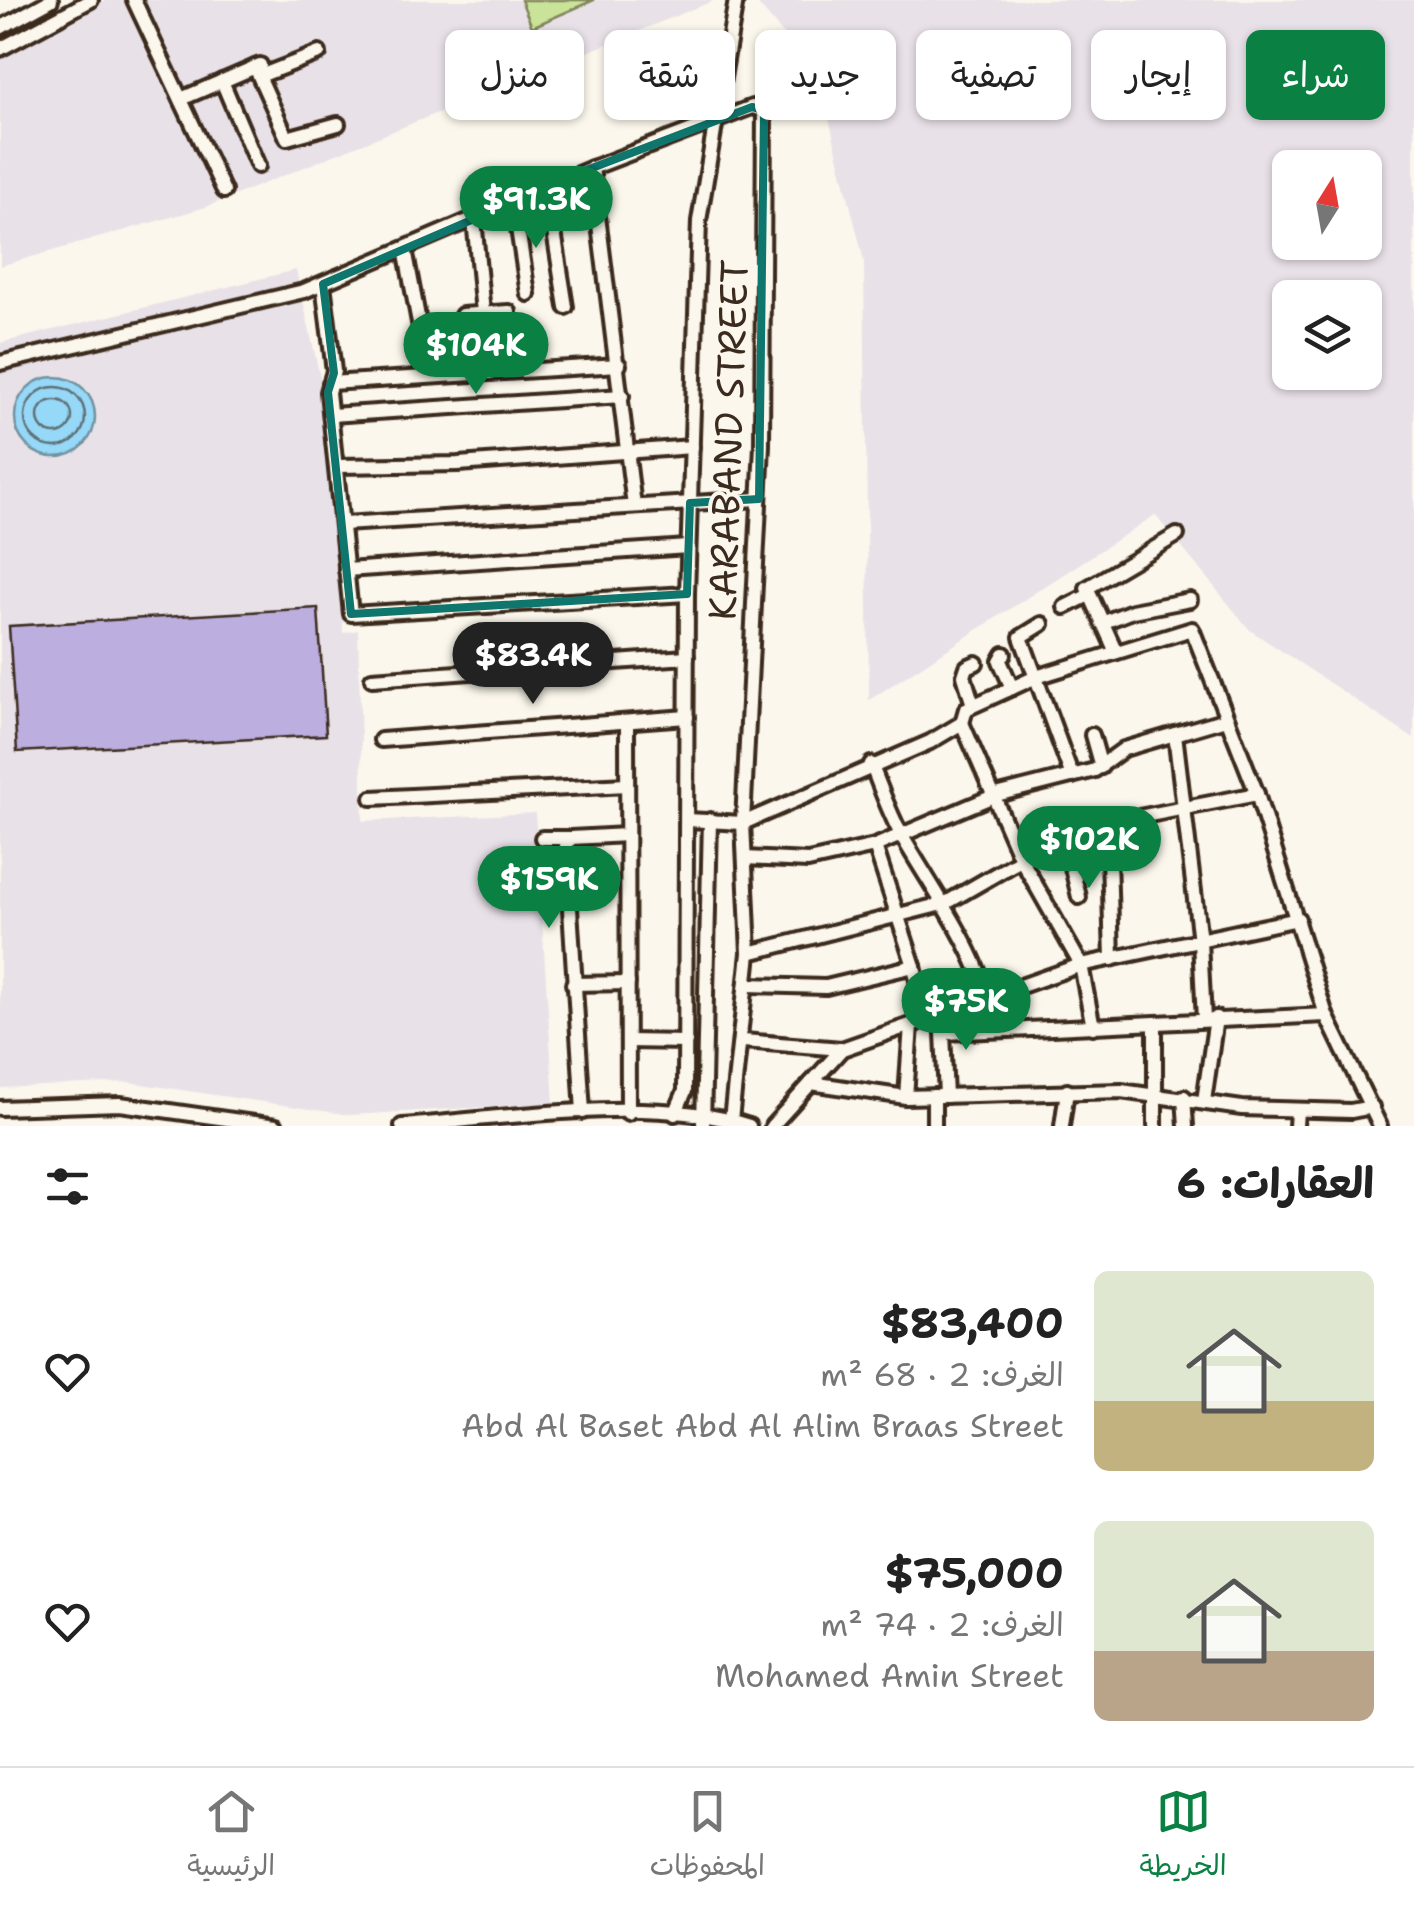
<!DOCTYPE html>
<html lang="ar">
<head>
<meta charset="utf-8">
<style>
  :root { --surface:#fff; --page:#f2f2f2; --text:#222; --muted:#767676; --line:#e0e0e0; --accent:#0b8043 }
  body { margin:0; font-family:"Shantell Sans","Playpen Sans Arabic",sans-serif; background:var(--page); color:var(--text); direction:rtl; height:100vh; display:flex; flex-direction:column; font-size:38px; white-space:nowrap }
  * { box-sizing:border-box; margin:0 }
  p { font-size:32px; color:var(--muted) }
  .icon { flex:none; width:55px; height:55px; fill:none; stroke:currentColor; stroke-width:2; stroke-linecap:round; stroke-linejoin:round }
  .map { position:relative; height:1126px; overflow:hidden; direction:ltr }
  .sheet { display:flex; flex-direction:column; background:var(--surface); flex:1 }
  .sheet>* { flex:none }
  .top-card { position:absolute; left:30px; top:30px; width:1355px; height:90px; direction:rtl; display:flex; gap:20px }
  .needle { width:65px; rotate:11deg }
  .controls { position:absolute; left:1272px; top:150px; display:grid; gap:20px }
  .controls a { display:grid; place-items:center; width:110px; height:110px; border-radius:15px; background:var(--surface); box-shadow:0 2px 8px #0004; font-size:50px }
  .price { position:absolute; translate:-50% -85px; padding:0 22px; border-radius:35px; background:var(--accent); color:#fff; font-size:32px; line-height:65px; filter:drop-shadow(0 2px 5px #0008) }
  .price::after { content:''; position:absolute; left:50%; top:60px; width:30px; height:22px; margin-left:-15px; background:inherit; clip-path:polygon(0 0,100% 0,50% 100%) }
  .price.active { background:#222; color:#fff }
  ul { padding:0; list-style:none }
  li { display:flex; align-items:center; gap:30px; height:250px; padding:0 40px }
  li span { display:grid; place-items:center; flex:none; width:280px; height:200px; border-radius:15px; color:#555 }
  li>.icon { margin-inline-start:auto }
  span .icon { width:120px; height:120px; fill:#fffc; stroke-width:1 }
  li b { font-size:42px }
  h2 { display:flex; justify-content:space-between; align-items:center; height:120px; padding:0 40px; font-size:42px }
  .tag { padding:0 35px; border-radius:15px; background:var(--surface); box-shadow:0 2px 8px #0004; font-size:35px; line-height:90px }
  .tag.active { background:var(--accent); color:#fff }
  .tab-bar { display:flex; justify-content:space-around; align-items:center; height:140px; border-top:2px solid var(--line); background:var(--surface); font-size:28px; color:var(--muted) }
  .tab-bar a { display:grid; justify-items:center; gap:5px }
  .tab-bar .active { color:var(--accent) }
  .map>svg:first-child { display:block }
  .built { fill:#e8e1e8; fill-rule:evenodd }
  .green { fill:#c9e399; stroke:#82865c; stroke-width:2.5 }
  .water { fill:#95d8f7; stroke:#7192a0; stroke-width:2.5 }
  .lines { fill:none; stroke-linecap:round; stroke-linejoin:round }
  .shore { stroke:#5f7075; stroke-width:2.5 }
  .building { fill:#bcaedf; stroke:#3b2a1e; stroke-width:2.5 }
  .minor-casing { stroke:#3b2a1e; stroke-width:20 }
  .minor { stroke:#fbf7ec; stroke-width:12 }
  .marked { fill:none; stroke:#0f766e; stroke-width:8; stroke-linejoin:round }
  .labels { text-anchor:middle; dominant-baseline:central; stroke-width:8; stroke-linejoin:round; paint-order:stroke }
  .street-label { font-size:38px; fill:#3b2a1e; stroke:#fbf7ec }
</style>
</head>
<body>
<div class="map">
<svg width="1414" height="1126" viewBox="0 0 1414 1126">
  <rect width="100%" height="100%" fill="#fbf7ec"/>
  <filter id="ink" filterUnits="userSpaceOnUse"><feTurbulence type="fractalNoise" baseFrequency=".01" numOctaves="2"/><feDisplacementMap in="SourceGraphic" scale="20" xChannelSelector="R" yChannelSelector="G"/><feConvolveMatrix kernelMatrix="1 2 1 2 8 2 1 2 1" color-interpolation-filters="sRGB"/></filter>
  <g filter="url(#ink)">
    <g class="built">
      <path d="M105,0H715L206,207L0,266V54Z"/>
      <path d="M754,0H1414V739L1250,630L1155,515L869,700L864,261L818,74ZM1290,168H1365V242H1290ZM1290,298H1365V372H1290Z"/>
      <path d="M296,270L340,466L343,633L358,630L363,821L535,813L554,1103L350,1115L128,1082L0,1088V343Z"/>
    </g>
    <path class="green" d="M521,0H594L532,27Z"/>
    <circle class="water" cx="55" cy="417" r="40"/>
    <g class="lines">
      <g class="shore">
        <circle cx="55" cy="417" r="30"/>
        <circle cx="55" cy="417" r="17"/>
      </g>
    </g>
    <path class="building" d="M318,608L326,735L17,752L9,626Z"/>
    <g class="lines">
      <g class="minor-casing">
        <g id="minor">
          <path d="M134,0L224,191"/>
          <path d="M0,28L51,0"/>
          <path d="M0,49L91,0"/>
          <path d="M255,67L287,138L338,124"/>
          <path d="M260,76L319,53"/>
          <path d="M222,81L258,166"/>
          <path d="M181,99L260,65"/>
          <path d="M592,168L634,506"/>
          <path d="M547,188L566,307"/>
          <path d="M514,202L528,294"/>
          <path d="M474,219L483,313"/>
          <path d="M405,249L422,338"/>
          <path d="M323,284L334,371L328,392L351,614L687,594"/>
          <path d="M462,315L509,312"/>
          <path d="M0,363L304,291L592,168L752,107L764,110L762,445L743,822"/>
          <path d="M330,383L619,365"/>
          <path d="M331,415L622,396"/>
          <path d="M338,466L458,464L692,447"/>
          <path d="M343,524L759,499"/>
          <path d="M346,570L688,547"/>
          <path d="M1065,607L1089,595"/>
          <path d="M1102,623L1132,611L1190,600"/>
          <path d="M1042,624L1021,637L1072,776"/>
          <path d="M1116,652L1087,588L1177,535"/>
          <path d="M1004,654L1000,661L1012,688"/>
          <path d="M372,679L687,657"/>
          <path d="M973,705L964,676L967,667L976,663"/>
          <path d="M627,722L628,1113"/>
          <path d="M962,723L1021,859L1081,965L1093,1027"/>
          <path d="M1175,734L1200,941L1204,1020"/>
          <path d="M1092,735L1101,767"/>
          <path d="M381,740L687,717"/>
          <path d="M871,764C881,788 889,813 902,836C937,898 985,957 994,1030"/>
          <path d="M372,798L627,785"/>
          <path d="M687,820L743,823L749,953L731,1120"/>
          <path d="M743,823L930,742L962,723L966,709L1036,677L1192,629L1257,794L1326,1015L1380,1126"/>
          <path d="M1108,823L1112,959"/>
          <path d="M542,838H571"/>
          <path d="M1065,838L1079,897"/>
          <path d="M875,846L914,966L925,1019"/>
          <path d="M745,858L808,861L875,846L996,795L1095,770L1124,749L1226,719"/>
          <path d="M749,953L946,903L1050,843L1108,823L1257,794"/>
          <path d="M573,984L628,983"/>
          <path d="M747,985L826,987L914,966"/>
          <path d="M942,1012L946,1096"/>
          <path d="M944,1033L1326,1015"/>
          <path d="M628,1041L686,1042"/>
          <path d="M743,1041L842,1049"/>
          <path d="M811,1083L906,1097L1121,1091L1242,1108L1351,1111L1372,1107"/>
          <path d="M934,1096V1126"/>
          <path d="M906,1097L911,1025"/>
          <path d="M1184,1097L1186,1126"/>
          <path d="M1204,1101L1216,1018"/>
          <path d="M0,1108L120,1104L276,1126"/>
          <path d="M583,1112L566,846L571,838L627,835"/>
          <path d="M675,1114L685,1091L687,594L699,221L736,0"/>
          <path d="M402,1126C504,1118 652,1094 749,1126"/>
          <path d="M703,1126L710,820"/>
          <path d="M772,1126L842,1049L1081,965L1298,919"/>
          <path d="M1062,1126L1067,1091"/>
          <path d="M1155,1126V1024"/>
          <path d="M1296,1126L1297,1110"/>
        </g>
      </g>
      <use href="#minor" class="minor"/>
    </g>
  </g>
  <path class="marked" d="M752,107L764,110L759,499L690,503L687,594L351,614L328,392L334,373L323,284L592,168Z"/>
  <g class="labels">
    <g class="street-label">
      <text transform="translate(728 440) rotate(-88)">KARABAND STREET</text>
    </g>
  </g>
</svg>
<div class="controls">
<a><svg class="needle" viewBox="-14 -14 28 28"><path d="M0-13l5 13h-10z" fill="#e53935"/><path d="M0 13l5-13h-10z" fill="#767676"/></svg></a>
<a><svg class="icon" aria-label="layers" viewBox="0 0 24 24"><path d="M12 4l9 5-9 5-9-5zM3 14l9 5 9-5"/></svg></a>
</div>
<b class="price" style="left:536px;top:251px">$91.3K</b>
<b class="price" style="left:476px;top:397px">$104K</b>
<b class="price active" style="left:533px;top:707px">$83.4K</b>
<b class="price" style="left:1089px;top:891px">$102K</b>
<b class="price" style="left:549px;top:931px">$159K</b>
<b class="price" style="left:966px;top:1053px">$75K</b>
<div class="top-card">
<a class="tag active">شراء</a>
<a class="tag">إيجار</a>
<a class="tag">تصفية</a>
<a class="tag">جديد</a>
<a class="tag">شقة</a>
<a class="tag">منزل</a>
</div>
</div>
<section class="sheet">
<h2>العقارات: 6<svg class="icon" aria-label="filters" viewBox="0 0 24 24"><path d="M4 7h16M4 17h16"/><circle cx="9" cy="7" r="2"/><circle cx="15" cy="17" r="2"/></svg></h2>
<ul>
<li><span style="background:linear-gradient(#dfe7d0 65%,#c2b280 0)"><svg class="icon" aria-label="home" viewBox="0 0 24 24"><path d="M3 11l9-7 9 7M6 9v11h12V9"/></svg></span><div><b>$83,400</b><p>الغرف: 2 · 68 m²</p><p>Abd Al Baset Abd Al Alim Braas Street</p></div><svg class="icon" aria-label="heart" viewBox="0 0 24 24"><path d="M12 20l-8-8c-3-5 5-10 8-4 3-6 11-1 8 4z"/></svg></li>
<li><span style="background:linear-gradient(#dfe7d0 65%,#b9a48a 0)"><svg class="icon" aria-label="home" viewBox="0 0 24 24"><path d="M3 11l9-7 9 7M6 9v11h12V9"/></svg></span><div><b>$75,000</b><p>الغرف: 2 · 74 m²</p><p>Mohamed Amin Street</p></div><svg class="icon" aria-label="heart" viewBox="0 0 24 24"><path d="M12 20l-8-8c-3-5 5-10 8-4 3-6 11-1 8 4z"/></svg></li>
</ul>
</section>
<nav class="tab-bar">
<a class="active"><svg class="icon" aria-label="map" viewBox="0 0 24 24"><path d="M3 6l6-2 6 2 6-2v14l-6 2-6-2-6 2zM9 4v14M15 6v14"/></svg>الخريطة</a>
<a><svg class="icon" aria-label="saved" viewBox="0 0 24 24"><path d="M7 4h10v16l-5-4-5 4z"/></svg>المحفوظات</a>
<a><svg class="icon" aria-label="home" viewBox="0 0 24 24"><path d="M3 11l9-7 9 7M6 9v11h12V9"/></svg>الرئيسية</a>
</nav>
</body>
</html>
